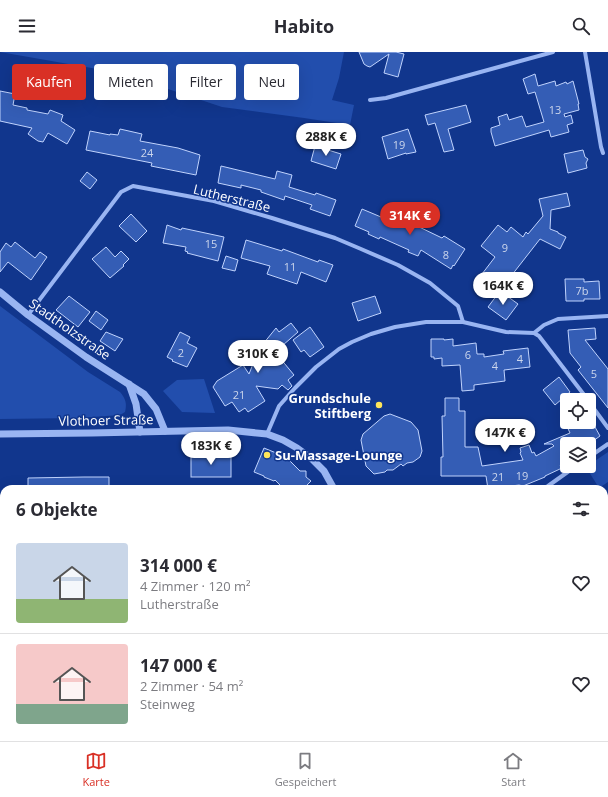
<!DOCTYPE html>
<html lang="de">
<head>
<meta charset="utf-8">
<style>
  :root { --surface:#fff; --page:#f7f7f7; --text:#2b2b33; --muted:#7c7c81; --line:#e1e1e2; --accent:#d93025 }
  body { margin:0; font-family:"Open Sans",sans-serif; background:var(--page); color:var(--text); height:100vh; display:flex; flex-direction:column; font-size:15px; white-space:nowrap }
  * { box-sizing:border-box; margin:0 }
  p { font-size:13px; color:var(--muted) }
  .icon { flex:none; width:22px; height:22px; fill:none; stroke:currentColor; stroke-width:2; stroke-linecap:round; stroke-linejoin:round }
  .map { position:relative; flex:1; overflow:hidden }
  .panel { position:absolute; left:0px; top:433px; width:608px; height:256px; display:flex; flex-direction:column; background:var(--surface); border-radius:12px 12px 0 0; box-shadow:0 4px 16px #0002 }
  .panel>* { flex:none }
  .top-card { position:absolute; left:12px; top:12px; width:400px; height:36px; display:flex; gap:8px }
  .tools { position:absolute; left:560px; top:341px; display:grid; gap:8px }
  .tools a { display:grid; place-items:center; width:36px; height:36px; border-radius:4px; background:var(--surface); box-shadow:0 4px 16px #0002; font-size:20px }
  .price { position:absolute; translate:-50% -34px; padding:0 9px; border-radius:14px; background:#fff; color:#222; font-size:13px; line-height:26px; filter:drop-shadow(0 1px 2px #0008) }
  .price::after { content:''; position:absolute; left:50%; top:24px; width:12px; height:9px; margin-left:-6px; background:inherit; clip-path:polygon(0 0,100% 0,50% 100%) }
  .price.selected { background:var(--accent); color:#fff }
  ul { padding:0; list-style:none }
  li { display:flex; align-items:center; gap:12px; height:100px; padding:0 16px }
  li+li { border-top:1px solid var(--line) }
  li span { display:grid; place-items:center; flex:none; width:112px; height:80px; border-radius:4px; color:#555 }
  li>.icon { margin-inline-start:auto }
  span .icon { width:48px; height:48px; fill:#fffc; stroke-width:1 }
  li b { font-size:17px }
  h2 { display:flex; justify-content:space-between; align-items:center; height:48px; padding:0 16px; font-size:17px }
  .chip { padding:0 14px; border-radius:4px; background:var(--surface); box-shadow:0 4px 16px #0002; font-size:14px; line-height:36px }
  .chip.selected { background:var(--accent); color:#fff }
  header { display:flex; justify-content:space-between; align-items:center; height:52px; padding:0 16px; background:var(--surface); font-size:18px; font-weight:700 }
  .tabs { display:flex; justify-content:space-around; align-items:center; height:56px; border-top:1px solid var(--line); background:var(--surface); font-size:11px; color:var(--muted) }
  .tabs a { display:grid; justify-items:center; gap:2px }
  .tabs .selected { color:var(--accent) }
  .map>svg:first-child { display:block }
  .green { fill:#224ead }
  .building { fill:#345db5; stroke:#c0d3fd }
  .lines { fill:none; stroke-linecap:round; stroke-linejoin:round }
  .minor { stroke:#99b5f2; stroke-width:4 }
  .tertiary { stroke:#99b5f2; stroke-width:7 }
  .poi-dot { fill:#ffe55a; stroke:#11368d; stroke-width:1.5 }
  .labels { text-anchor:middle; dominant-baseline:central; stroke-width:3; stroke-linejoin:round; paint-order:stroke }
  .number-label { font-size:11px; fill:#ccd6ec }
  .street-label { font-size:13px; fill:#fff; stroke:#11368d }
  .poi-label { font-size:13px; font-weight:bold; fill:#fff; stroke:#11368d; text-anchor:end }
</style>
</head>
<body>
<header><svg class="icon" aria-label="menu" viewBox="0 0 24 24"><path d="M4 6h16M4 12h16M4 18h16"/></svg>Habito<svg class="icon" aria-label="search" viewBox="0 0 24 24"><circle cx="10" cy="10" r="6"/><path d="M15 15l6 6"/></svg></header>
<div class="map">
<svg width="608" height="689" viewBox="0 0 608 689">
  <rect width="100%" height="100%" fill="#11368d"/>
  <g class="green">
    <path d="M0,0H344L339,26L332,48L354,53L350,73L304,66L222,55L120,21Z"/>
    <path d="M0,254L88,320L120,340C126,347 127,352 125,360L120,363L78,366L0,367Z"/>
    <path d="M204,327L215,361L182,360L163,339L177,328Z"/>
    <path d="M608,400V430L599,436L586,415Z"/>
    <path d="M608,537V669L604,661V541Z"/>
    <path d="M92,685H138L144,689H98Z"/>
  </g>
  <g class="building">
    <path d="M359,0H396L404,2L398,25L384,21L389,2L370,15L367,14L364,12Z"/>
    <path d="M535,22L538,34L555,29L556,34L566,30L567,32L573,29L579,52H578L579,58L564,62L565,65L571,63L573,71L567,73L569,80L551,85L549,78L495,94L491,80V76L500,73L498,65L507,62L509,68L522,64L526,75L544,70L535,40L528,42L523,27Z"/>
    <path d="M0,39L15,42L13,53L27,56V58L48,62L50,58L63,63L61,69L75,78L67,92L48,81L43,90L38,89L28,82L32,76L0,69Z"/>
    <path d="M466,53L471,70L448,77L454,98L444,100L435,71L428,73L425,63Z"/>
    <path d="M120,77L142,82L140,89L178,96L200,103L196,123L151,114L152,111L86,98L90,79L110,83V82L118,83Z"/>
    <path d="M408,77L416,100L406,102V101L388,107L382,85Z"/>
    <path d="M315,94L341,102L336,117L311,109Z"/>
    <path d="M583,98L585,105L588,107L586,111L587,116L568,121L564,102Z"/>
    <path d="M221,114L275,127L277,119L292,123L289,135L315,143L316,141L336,148L330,164L310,157L312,153L285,144L284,148L261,140V138L241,133V136L218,131Z"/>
    <path d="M87,120L97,128L90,137L80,129Z"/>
    <path d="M567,141L570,154L551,158L550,177L558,180V181L566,185L560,197L540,187L501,237L482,222L495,205L481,194L498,173L507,180L511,175L523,185L526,180L528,182L543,164L539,147Z"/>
    <path d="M362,157L381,165L384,157L403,165V164L414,169L413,172L442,186L444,184L465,197L454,214L453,213L451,217L421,198L418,204L408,200L409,198L380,185L379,187L368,182L369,180L355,174Z"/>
    <path d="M131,162L147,179L136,190L119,174Z"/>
    <path d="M167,173L181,178L182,176L224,185L218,209L187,201L188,200L185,199L186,195L163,191Z"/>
    <path d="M246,188L282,199L283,197L318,210L319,208L333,213L326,230L301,220L297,232L267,222L270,214L241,206Z"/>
    <path d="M15,190L35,206L40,200L47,205L31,228L8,210L0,220V200L6,191L11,195Z"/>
    <path d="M106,195L115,205L121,199L129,207L123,213L124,214L110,226L92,207Z"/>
    <path d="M226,204L238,208L235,219L222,216Z"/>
    <path d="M565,227H584V230L599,229L600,247H584V249H566Z"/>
    <path d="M500,239L518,252L506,268L488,255Z"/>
    <path d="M69,244L90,260L78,275L56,258Z"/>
    <path d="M375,244L381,261L375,263L358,269L352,251Z"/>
    <path d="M96,259L108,268L101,278L89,269Z"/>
    <path d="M291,271L298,280L275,300L294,323L288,328L292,334L288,338L282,333L278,337L256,334L265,349L248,360L245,356L239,360L232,350L225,354L213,335L217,329L243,313L249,322L259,297L276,276L279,280Z"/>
    <path d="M310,275L324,295L310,305L304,298L301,300L293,288Z"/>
    <path d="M595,276L596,287L585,288L608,317V356L578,318L581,315L570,301L568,278Z"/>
    <path d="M106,280L123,287L115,299L100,289Z"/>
    <path d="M180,280L190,285L187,291L197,296L187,315L172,309L173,308L167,305Z"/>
    <path d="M431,287H444V288L453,287V294L476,291L477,302H484V305L504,302L503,299L528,296L530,315L504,318L505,329L474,333V338L462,339L460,313L442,314V306L434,307V305H431Z"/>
    <path d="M559,325L570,340L555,353L543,338Z"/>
    <path d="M445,346H459V359H465V395H478L482,414L523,408L520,401L521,400L520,396L529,393L532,401L534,400L536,404L554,394L552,392H544L570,381L565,370H589V366H590L600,384L589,392H567V410L560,413L562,416L545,424V425L523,434L519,433L488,437L486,424H441V405H443L442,364H445Z"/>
    <path d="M390,362L411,370L418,378L422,399L420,405L413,410L407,411L403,414L401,412L393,418H387L385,420L374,422L366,414L361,388L363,382L384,364Z"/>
    <path d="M264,396L286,405L300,419H306V425L311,429L303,437H284L275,428L274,429L264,425V424L254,420Z"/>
    <rect x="191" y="404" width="40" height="21"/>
    <path d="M84,425H109V437H28V426Z"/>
  </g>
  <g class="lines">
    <g class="minor">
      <path d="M585,0L601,95L603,101"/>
      <path d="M370,48L386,46L553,0"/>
      <path d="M28,263L121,140L133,134L214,149L272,166L335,186L361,197L398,213L430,231L458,254L463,270"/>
      <path d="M534,281L539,284L588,348"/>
      <path d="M589,350L608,376"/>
      <path d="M267,382L279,354L295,336L316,315L339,297L352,290L371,282L395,275L426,270H463L506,280L534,281L544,273L558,267L608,264"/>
      <path d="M589,405L608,392"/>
      <path d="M541,437L548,434L576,414"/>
      <path d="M604,512L608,514"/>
      <path d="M604,527L608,523"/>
    </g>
    <g class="tertiary">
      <path d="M0,240L28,263L86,305L144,342L156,357L165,379"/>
      <path d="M129,332L136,352L140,380"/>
      <path d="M0,382L92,381L228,378L267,382L283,388L297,396L311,406L324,419L334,437"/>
      <path d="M600,685L601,689"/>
    </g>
  </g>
  <g class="poi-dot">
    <circle cx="379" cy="353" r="4"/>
    <circle cx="267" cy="403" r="4"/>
  </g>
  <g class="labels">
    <g class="number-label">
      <text x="555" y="57">13</text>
      <text x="399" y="92">19</text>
      <text x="147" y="100">24</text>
      <text x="211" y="191">15</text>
      <text x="505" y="195">9</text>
      <text x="446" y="202">8</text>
      <text x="290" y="214">11</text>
      <text x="582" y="238">7b</text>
      <text x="181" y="300">2</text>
      <text x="468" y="302">6</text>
      <text x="520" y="306">4</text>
      <text x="495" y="313">4</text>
      <text x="594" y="321">5</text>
      <text x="239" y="342">21</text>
      <text x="522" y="423">19</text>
      <text x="498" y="424">21</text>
    </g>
    <g class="street-label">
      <text transform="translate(232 146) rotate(14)">Lutherstraße</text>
      <text transform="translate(70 277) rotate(35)">Stadtholzstraße</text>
      <text transform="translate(106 368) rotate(-1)">Vlothoer Straße</text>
    </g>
    <g class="poi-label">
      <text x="371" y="346">Grundschule<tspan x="371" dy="15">Stiftberg</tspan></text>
      <text x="275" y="403" text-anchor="start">Su-Massage-Lounge</text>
    </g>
  </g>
</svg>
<div class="tools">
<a><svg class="icon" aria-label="locate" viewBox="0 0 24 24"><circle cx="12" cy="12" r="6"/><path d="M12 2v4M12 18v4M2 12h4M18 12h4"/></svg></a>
<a><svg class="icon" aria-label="layers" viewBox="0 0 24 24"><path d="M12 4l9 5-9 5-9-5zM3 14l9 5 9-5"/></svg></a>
</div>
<b class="price" style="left:326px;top:105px">288K €</b>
<b class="price selected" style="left:410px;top:184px">314K €</b>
<b class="price" style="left:503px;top:254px">164K €</b>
<b class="price" style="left:258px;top:322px">310K €</b>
<b class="price" style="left:505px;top:401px">147K €</b>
<b class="price" style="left:211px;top:414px">183K €</b>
<div class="top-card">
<a class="chip selected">Kaufen</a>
<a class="chip">Mieten</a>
<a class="chip">Filter</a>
<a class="chip">Neu</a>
</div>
<section class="panel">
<h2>6 Objekte<svg class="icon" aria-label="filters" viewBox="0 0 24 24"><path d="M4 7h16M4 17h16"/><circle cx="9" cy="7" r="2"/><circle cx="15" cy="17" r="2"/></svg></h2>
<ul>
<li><span style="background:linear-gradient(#c9d6e8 70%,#8fb573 0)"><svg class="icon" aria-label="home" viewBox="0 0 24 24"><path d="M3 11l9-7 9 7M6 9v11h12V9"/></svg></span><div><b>314 000 €</b><p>4 Zimmer · 120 m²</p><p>Lutherstraße</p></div><svg class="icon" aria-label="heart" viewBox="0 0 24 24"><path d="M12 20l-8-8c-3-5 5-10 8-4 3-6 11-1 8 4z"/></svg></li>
<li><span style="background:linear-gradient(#f6c9c9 75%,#7fa58c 0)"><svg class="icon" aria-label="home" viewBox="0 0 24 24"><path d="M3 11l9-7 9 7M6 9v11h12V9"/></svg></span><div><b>147 000 €</b><p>2 Zimmer · 54 m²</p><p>Steinweg</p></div><svg class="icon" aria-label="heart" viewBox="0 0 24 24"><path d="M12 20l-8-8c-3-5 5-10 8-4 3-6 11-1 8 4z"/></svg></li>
</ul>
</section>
</div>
<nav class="tabs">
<a class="selected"><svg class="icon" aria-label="map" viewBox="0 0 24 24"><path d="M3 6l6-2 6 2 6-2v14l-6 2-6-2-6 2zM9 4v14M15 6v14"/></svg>Karte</a>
<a><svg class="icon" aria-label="saved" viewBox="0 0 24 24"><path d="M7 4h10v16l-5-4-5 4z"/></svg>Gespeichert</a>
<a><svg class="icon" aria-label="home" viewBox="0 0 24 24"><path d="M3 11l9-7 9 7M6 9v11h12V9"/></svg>Start</a>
</nav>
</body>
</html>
